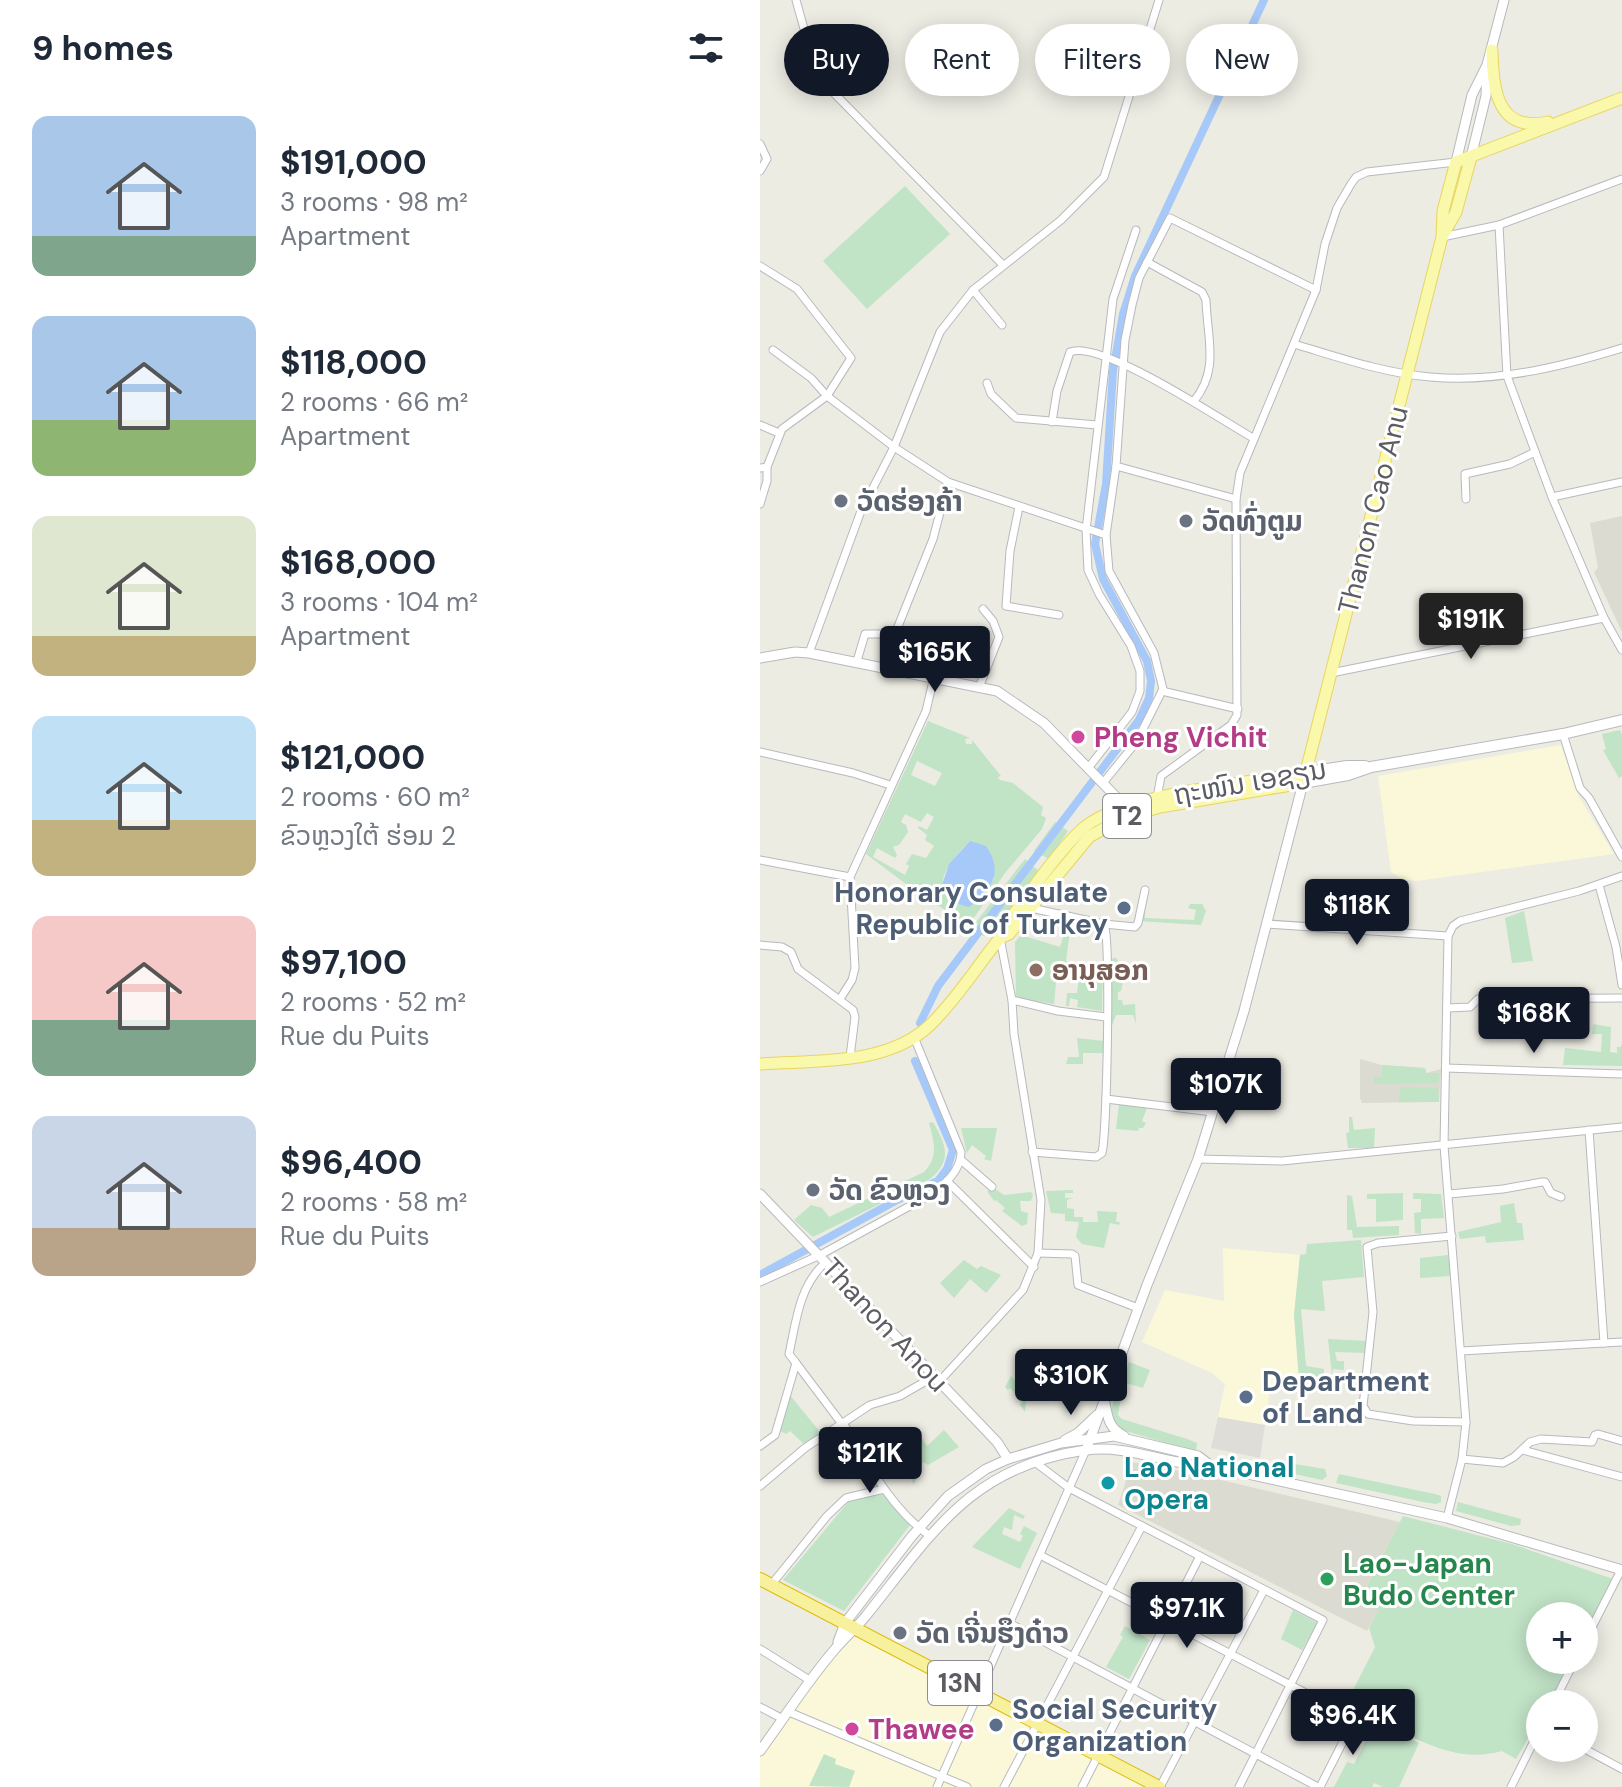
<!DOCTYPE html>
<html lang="en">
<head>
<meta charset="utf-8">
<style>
  :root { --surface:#fff; --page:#f2f2f3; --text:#1f2937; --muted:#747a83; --accent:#111827 }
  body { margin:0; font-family:"DM Sans","Noto Sans Lao",sans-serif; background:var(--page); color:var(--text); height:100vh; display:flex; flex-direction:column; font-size:30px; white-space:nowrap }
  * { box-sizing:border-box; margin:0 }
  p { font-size:26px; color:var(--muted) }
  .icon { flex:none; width:44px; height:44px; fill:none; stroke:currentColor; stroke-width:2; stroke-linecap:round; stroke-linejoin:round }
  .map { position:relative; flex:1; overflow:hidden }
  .side { display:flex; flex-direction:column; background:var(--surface); width:760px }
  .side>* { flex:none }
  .guide { position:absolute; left:24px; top:24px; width:718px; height:72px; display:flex; gap:16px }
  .fabs { position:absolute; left:766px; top:1602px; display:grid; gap:16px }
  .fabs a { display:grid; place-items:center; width:72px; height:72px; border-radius:50%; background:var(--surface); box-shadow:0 4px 20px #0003; font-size:40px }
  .price { position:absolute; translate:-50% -68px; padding:0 18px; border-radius:8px; background:var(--accent); color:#fff; font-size:26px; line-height:52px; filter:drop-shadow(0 2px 4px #0008) }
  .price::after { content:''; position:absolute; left:50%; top:48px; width:24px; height:18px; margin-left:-12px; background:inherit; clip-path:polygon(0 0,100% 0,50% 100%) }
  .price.active { background:#222; color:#fff }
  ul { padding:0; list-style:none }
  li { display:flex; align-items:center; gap:24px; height:200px; padding:0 32px }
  li span { display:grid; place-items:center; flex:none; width:224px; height:160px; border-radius:16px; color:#555 }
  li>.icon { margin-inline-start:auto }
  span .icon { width:96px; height:96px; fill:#fffc; stroke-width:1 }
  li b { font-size:34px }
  h2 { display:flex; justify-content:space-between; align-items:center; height:96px; padding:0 32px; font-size:34px }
  .pill { padding:0 28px; border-radius:36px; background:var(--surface); box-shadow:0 4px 20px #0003; font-size:28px; line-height:72px }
  .pill.active { background:var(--accent); color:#fff }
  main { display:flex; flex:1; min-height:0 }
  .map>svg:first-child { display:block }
  .commercial { fill:#fbf8d9 }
  .industrial { fill:#deddd7 }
  .education { fill:#dcdbd1 }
  .green { fill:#c1e3c6; fill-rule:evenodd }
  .water { fill:#a7c9f9 }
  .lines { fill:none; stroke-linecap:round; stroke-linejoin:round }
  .canal { stroke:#a7c9f9; stroke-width:8 }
  .minor-casing { stroke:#b8b9be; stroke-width:9 }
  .tertiary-casing { stroke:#b8b9be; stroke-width:11 }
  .secondary-casing { stroke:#b8bac0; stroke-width:12 }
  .primary-casing { stroke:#e7d561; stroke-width:13 }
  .trunk-casing { stroke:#dfbc10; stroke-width:14 }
  .minor { stroke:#fff; stroke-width:7 }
  .tertiary { stroke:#fff; stroke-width:9 }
  .secondary { stroke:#fff; stroke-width:10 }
  .primary { stroke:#f9f8ab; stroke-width:11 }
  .trunk { stroke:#f7f19e; stroke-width:12 }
  .worship-dot { fill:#6b7280; stroke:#fff; stroke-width:3 }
  .hotel-dot { fill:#d1479c; stroke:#fff; stroke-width:3 }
  .service-dot { fill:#5c6f8a; stroke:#fff; stroke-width:3 }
  .education-dot { fill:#8d6e63; stroke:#fff; stroke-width:3 }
  .culture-dot { fill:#0f9aa8; stroke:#fff; stroke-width:3 }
  .leisure-dot { fill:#2e9e5b; stroke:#fff; stroke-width:3 }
  .labels { text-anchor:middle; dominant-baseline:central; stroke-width:6; stroke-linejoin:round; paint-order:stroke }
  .shield { fill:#fff; stroke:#8c8e91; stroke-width:2 }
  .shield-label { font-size:26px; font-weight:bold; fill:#5b5d62 }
  .worship-label { font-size:28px; font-weight:bold; fill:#5b616d; stroke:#fff; text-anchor:start }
  .street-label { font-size:28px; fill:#5b5d62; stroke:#fff }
  .hotel-label { font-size:28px; font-weight:bold; fill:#b23c85; stroke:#fff; text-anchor:start }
  .service-label { font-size:28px; font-weight:bold; fill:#4e5e75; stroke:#fff; text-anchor:start }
  .education-label { font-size:28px; font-weight:bold; fill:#785e54; stroke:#fff; text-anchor:start }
  .culture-label { font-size:28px; font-weight:bold; fill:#0d838f; stroke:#fff; text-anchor:start }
  .leisure-label { font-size:28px; font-weight:bold; fill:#27864d; stroke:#fff; text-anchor:start }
</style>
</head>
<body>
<main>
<section class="side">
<h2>9 homes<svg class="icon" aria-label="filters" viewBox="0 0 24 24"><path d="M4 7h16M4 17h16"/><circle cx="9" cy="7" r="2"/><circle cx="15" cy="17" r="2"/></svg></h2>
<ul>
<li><span style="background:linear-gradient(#a9c7e8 75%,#7fa58c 0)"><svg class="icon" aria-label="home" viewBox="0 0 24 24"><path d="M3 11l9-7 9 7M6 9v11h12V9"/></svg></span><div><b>$191,000</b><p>3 rooms · 98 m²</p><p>Apartment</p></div></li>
<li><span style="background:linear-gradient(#a9c7e8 65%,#8fb573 0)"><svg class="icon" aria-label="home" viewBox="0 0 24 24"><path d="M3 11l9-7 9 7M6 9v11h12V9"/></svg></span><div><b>$118,000</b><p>2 rooms · 66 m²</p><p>Apartment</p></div></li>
<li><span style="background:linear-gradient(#dfe7d0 75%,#c2b280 0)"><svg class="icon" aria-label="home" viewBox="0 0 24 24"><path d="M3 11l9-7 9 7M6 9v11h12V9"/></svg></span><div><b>$168,000</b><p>3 rooms · 104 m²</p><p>Apartment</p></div></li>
<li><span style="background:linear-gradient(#bfe0f5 65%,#c2b280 0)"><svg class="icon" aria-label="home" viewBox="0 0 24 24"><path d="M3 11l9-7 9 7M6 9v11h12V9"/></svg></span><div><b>$121,000</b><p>2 rooms · 60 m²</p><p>ຂົວຫຼວງໃຕ້ ຮ່ອມ 2</p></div></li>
<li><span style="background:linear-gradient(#f6c9c9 65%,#7fa58c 0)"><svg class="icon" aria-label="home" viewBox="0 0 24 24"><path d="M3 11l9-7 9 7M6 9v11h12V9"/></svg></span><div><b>$97,100</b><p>2 rooms · 52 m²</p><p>Rue du Puits</p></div></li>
<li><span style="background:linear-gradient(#c9d6e8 70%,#b9a48a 0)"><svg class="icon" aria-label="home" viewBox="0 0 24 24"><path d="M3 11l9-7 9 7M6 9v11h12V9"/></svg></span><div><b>$96,400</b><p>2 rooms · 58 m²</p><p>Rue du Puits</p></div></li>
</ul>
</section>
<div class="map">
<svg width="862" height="1787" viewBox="0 0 862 1787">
  <rect width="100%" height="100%" fill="#ecece3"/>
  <g class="commercial">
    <path d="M801,745L819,797L854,854L656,881L642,879L631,872L618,776Z"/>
    <path d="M463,1248L540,1255L534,1315L539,1380L517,1379L516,1387H510L505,1425L458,1417L465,1384L452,1373L382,1342L405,1290L464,1301Z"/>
    <path d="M85,1623L394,1787H0V1751L51,1681Z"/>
  </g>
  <path class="industrial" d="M458,1417L505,1425L500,1458L451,1448Z"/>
  <g class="education">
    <path d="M862,516V632L834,572L838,568L830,523Z"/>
    <path d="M600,1059L622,1065L665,1068L666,1073L681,1069L679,1102L602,1103L600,1098Z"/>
    <path d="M372,1462L431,1473L640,1522L599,1600L618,1610L607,1631L358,1505Z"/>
  </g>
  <g class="green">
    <path d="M145,186L190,234L107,309L63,261Z"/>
    <path d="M168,721L210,738L205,739L206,744H212V740L241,776L238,777L240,780L253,783L283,807L281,815L286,818L282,829L245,873L209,925L158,893L106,854ZM157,761L182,773L175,786L151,775ZM167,813L174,817L167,830L159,826L158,828L167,835L165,840L174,846L166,858L152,854L146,864L149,866L145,875L113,857L117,848L135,858L137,855L133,847L139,845L148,832L146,825L141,822L145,814L161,822ZM210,841L234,879L228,886L183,890C180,870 197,855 210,841Z"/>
    <path d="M860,730L862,735V776L859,778L843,750L846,749L842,734Z"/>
    <path d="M295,822L308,831L289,859L274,851Z"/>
    <path d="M265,859L280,872L230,935L224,936L210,930Z"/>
    <path d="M385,900V918L434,920L436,910L428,908L430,904H442L446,911L441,925L378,921Z"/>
    <path d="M764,911L773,961L752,963L745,918Z"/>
    <path d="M306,928L310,930L306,961L343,967L342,1011L317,1007L318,1000L310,998L309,1006H306L307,993H317L320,969L305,967L303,978H298L300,973H297L294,1004L256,998L255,942L261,935L300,947Z"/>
    <path d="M354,957L358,960V976L364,977L361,991L358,992V1000H362L363,1005L375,1004L376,1024L373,1015H356L352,1025H350L351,961Z"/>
    <path d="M833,1024L851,1027L850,1052L857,1053V1047H861L862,1043V1066L803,1065L805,1048L841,1052L842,1034H832Z"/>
    <path d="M317,1038L344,1041V1053H323V1064H306L308,1057H319Z"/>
    <path d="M622,1065L665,1068L666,1073H680L678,1083L614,1084V1077H622Z"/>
    <path d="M640,1087L678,1088L679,1102H639Z"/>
    <path d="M359,1104L387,1108L382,1121L386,1123L383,1128H379L378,1131L356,1129Z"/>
    <path d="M589,1117H592L594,1130L615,1128L614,1148H588L586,1133L589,1132Z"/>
    <path d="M173,1122C186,1145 193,1160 170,1179L53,1237L34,1220L51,1205L62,1208L69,1217L164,1172C179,1157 174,1142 169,1123Z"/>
    <path d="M201,1128H237L231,1161L224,1159L226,1156L212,1145L207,1153Z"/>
    <path d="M237,1190L244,1195L271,1192L273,1195L271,1201H260L261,1211L268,1213L267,1224L262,1226L242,1211L245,1208L236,1200L234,1201L227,1191Z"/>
    <path d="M313,1190V1193H305V1198H313L307,1200V1208L314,1209V1217H323V1222H338L337,1211L357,1212L356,1222H360L359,1225L350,1223L344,1248L322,1244L316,1237L319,1222L305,1221V1214L291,1213L286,1191Z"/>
    <path d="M643,1193V1220L616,1222V1199H607V1194Z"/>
    <path d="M653,1193L681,1194L684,1218L661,1219V1234L655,1233L654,1213L661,1212V1199H653Z"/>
    <path d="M587,1195L592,1196L597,1227L639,1226V1235L593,1238L592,1230H587Z"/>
    <path d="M754,1203L757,1223H762L764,1240L726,1243L725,1236L700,1239L698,1232L741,1222L740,1206Z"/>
    <path d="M601,1240L604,1277L562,1281L565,1311L541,1309L546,1366L564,1369V1378L539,1380L534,1315L540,1255L546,1254L547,1244Z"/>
    <path d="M688,1255L691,1276L660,1278V1258Z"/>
    <path d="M204,1260L217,1269L221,1266L241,1275L226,1293L210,1279L194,1298L180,1283Z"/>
    <path d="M568,1339L607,1341V1353L575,1352L577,1361H584V1370L573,1369L572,1375Z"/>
    <path d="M267,1352L278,1361L264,1377L268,1380L265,1412L260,1405L263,1401L250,1388L248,1390L245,1387L251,1376L255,1380L259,1374L255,1370Z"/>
    <path d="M369,1362L390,1370L383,1388L362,1382Z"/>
    <path d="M357,1390L362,1391L358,1415L362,1419L427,1439L437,1443L436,1452L359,1429C349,1415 351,1406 357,1390Z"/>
    <path d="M29,1394L60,1432L44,1444L30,1431L26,1434L20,1431Z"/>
    <path d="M184,1430L199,1447L168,1465L163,1462L154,1484L152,1482L155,1469L142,1461L137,1466L134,1462L147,1448L143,1442L158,1433L167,1446Z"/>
    <path d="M523,1462L565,1469L567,1476L562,1480L525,1472Z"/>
    <path d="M579,1474L675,1494L681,1496V1502L676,1504L663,1502L576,1483Z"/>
    <path d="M124,1494L150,1525L84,1611L23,1580L90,1500Z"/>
    <path d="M698,1502L761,1519L760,1525L751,1526L696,1511Z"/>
    <path d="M249,1508L265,1516L263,1519L254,1515L252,1530L244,1527L242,1534L260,1542L263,1536L260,1534L264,1526L277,1533L260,1569L212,1547Z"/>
    <path d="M643,1516L752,1544L853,1579L824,1636V1616H780V1660H812L788,1704H780V1718L756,1759L742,1751C696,1764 661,1740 619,1722L659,1743L639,1787H623L614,1783L612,1787H574L587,1762L594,1764L616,1721L585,1706L615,1647L609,1628L618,1610L599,1601Z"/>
    <path d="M533,1610L558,1623L542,1650L521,1639Z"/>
    <path d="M365,1626L390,1640L369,1679L346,1667L363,1637L360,1635Z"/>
    <path d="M64,1754L76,1759L75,1764L95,1771L89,1787L49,1786Z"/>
  </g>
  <path class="water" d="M210,841L226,846C244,871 232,891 209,907C197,905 185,898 182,885L189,864Z"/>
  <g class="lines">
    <g class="canal">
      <path d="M160,1023L178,986L379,720L389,698L391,681L387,661L343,579L335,544L346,484L353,371L363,314L375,276L504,0"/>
      <path d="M0,1275L139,1199L178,1181L187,1169L193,1150L155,1061"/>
    </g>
    <g class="minor-casing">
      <g id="minor">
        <path d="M36,0L50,50L66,85L243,265"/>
        <path d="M0,144L7,159L0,171"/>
        <path d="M739,225L747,376L792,497L844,618L862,650"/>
        <path d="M682,237L739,225L862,179"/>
        <path d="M387,262L442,292L446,300C447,338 460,369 434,401"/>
        <path d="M0,266L37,289L91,358L67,396L22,429L7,467L0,468"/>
        <path d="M213,290L242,325"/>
        <path d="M534,344C578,357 623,373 670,377C735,383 800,367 862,348"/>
        <path d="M13,350L51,378L67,396L134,447L188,482L346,535"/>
        <path d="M227,383L231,394L256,418L337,425"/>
        <path d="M292,422L297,391L310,352C341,339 461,420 493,438"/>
        <path d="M0,425L19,433"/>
        <path d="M356,466L476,499"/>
        <path d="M792,497L862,482"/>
        <path d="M706,499L705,474L750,464L775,452"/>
        <path d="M0,504L7,481V467"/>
        <path d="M259,507L250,551L246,606L299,615"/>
        <path d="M49,653L101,511L134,447L180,332L213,290L301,220L344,177L399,0"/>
        <path d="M97,661L105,634H130L137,629L173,539L188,482"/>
        <path d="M571,673L844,618"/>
        <path d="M220,685L239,637L233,621L223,609"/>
        <path d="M402,691L478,709"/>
        <path d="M803,734L820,788L829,798L862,857"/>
        <path d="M0,752L93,773L130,785"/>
        <path d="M329,767L372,712L380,691V671L371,646L339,594L328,570L326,530L353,299L376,230"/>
        <path d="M343,783L377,741L403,689L394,653L349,571L346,535L356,466L365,340L372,305L379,278L410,218L556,290"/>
        <path d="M397,798L401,776L471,725L477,715L476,499L480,473L556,290L565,244L577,208L591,184L596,177L607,172L696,162"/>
        <path d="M0,860L90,877"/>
        <path d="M839,885L856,947L862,985"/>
        <path d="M271,908L344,924C351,935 347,1131 342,1153L336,1157L272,1152"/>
        <path d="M344,924L375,927L378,923L385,890"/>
        <path d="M508,924L688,936"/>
        <path d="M0,945L22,947L31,952L38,969L93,1010L95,1017L90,1057"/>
        <path d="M80,999L92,980L95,968L90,877L166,711L174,677"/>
        <path d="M252,1000L298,1011L346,1017"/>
        <path d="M687,1008L710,1007L718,999L862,998"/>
        <path d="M686,1068L862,1074"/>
        <path d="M346,1099L453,1112"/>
        <path d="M829,1130L844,1343"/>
        <path d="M438,1159L522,1161L862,1127"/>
        <path d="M201,1160L232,1187"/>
        <path d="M187,1181L274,1267"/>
        <path d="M689,1194L743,1189L782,1182H785L791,1193L801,1197"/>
        <path d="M692,1236L618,1243L607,1247L613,1312L603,1406L608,1414L653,1421L706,1422"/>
        <path d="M278,1253L312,1254L315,1256L318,1285L378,1308"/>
        <path d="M0,1282L60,1255L170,1195C184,1185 201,1171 201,1152L154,1037"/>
        <path d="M701,1351L862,1342"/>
        <path d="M36,1363L82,1424"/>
        <path d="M178,1383L263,1290L278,1253L281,1200L254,1034L252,1000L240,938"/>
        <path d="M83,1423C108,1463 131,1509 170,1536"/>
        <path d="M0,1446L15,1435L36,1363L29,1354C36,1322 39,1286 65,1263"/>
        <path d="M763,1450L862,1477"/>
        <path d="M702,1459L743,1463L754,1457L770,1442L781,1439L832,1442L835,1435L838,1434L862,1441"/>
        <path d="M276,1463L309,1488L563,1620L479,1787"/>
        <path d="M0,1486L45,1448L110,1405L140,1396L173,1377"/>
        <path d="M687,1518L702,1459L706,1422L684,1146L688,936L693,926L700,921L819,891L862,876"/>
        <path d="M280,1555L592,1717L593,1722L560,1787"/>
        <path d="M11,1585L67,1516L86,1498L124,1489"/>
        <path d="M249,1623L558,1787"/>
        <path d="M824,1643L861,1570"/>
        <path d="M0,1649L51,1681"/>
        <path d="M793,1704L815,1660"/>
        <path d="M0,1707L23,1719"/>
        <path d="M29,1712L207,1787"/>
        <path d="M823,1748L862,1769"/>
        <path d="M177,1787L326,1450"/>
        <path d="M244,1787L382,1526"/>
        <path d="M322,1787L440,1556"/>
        <path d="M400,1787L504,1590"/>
        <path d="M751,1787L780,1729"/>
      </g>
    </g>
    <g class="tertiary-casing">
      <g id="tertiary">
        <path d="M711,157L726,96L727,68"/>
        <path d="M696,162L712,95L727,65L744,0"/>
        <path d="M0,658L35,652L49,653L237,691L284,723L365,806"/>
        <path d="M0,1194L237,1442L248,1459"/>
        <path d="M345,1403C348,1419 349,1428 364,1436"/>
        <path d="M305,1440L318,1433L337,1415"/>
        <path d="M326,1450L387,1285L438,1159L484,1011L543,783"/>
        <path d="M78,1642L85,1623L152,1536L188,1496L226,1469L248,1459L301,1443L354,1436L438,1456L450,1465"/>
        <path d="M0,1751C25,1717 48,1680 76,1648C85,1637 96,1628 105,1617C172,1534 210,1466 326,1450C369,1444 409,1466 452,1466L687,1518L862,1570"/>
      </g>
    </g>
    <g class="secondary-casing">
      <g id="secondary">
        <path d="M547,772L587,766H605"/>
        <path d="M543,783L588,775L611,767L803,734L862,720"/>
      </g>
    </g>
    <g class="primary-casing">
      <g id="primary">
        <path d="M732,50C733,88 736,133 788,122"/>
        <path d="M684,233L696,212L711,157"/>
        <path d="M240,938L249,934L329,837L362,818L400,807L543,783L682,237L683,211L696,162L862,98"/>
        <path d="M0,1064C56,1060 127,1066 170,1025C197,999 217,966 240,938L243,928C268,896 291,860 319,832C358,792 490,784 547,772"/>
      </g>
    </g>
    <g class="trunk-casing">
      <path id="trunk" d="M0,1579L399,1787"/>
    </g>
    <use href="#minor" class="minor"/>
    <use href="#tertiary" class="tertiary"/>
    <use href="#secondary" class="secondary"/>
    <use href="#primary" class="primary"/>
    <use href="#trunk" class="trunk"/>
  </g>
  <g class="worship-dot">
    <circle cx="81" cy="501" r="8"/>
    <circle cx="426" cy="521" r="8"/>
    <circle cx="53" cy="1190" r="8"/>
    <circle cx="140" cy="1633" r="8"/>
  </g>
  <g class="hotel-dot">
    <circle cx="318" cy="737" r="8"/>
    <circle cx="92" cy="1729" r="8"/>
  </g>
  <g class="service-dot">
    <circle cx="364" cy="908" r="8"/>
    <circle cx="486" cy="1397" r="8"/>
    <circle cx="236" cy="1725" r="8"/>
  </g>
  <circle class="education-dot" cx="276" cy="970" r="8"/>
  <circle class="culture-dot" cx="348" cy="1483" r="8"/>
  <circle class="leisure-dot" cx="567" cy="1579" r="8"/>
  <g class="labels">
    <g class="shield">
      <rect x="343" y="794" width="48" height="44" rx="6"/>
      <rect x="168" y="1661" width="64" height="44" rx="6"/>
    </g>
    <g class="shield-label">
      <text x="367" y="816">T2</text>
      <text x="200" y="1683">13N</text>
    </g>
    <g class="worship-label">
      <text x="97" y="501">ວັດຮ່ອງຄ້າ</text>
      <text x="442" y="521">ວັດທົ່ງຕູມ</text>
      <text x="69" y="1190">ວັດ ຂົວຫຼວງ</text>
      <text x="156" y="1633">ວັດ ເຈີ່ນຮຶງດ໋າວ</text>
    </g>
    <g class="street-label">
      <text transform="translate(613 510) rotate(-76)">Thanon Cao Anu</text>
      <text transform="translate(490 782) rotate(-10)">ຖະໜົນ ເອຊຽນ</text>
      <text transform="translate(125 1325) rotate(47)">Thanon Anou</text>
    </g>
    <g class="hotel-label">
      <text x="334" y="737">Pheng Vichit</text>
      <text x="108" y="1729">Thawee</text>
    </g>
    <g class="service-label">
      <text x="348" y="892" text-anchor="end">Honorary Consulate<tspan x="348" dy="32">Republic of Turkey</tspan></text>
      <text x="502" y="1381">Department<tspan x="502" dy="32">of Land</tspan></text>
      <text x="252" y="1709">Social Security<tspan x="252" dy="32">Organization</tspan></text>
    </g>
    <g class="education-label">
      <text x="292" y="970">ອານຸສອກ</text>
    </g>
    <g class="culture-label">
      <text x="364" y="1467">Lao National<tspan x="364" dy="32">Opera</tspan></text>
    </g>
    <g class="leisure-label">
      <text x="583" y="1563">Lao-Japan<tspan x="583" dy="32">Budo Center</tspan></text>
    </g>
  </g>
</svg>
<div class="fabs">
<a>+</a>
<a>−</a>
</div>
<b class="price active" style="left:711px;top:661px">$191K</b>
<b class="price" style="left:175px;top:694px">$165K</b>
<b class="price" style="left:597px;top:947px">$118K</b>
<b class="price" style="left:774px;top:1055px">$168K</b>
<b class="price" style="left:466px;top:1126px">$107K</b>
<b class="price" style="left:311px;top:1417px">$310K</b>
<b class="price" style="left:110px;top:1495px">$121K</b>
<b class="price" style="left:427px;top:1650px">$97.1K</b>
<b class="price" style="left:593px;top:1757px">$96.4K</b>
<div class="guide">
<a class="pill active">Buy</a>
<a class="pill">Rent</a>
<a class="pill">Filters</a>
<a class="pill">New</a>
</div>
</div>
</main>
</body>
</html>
